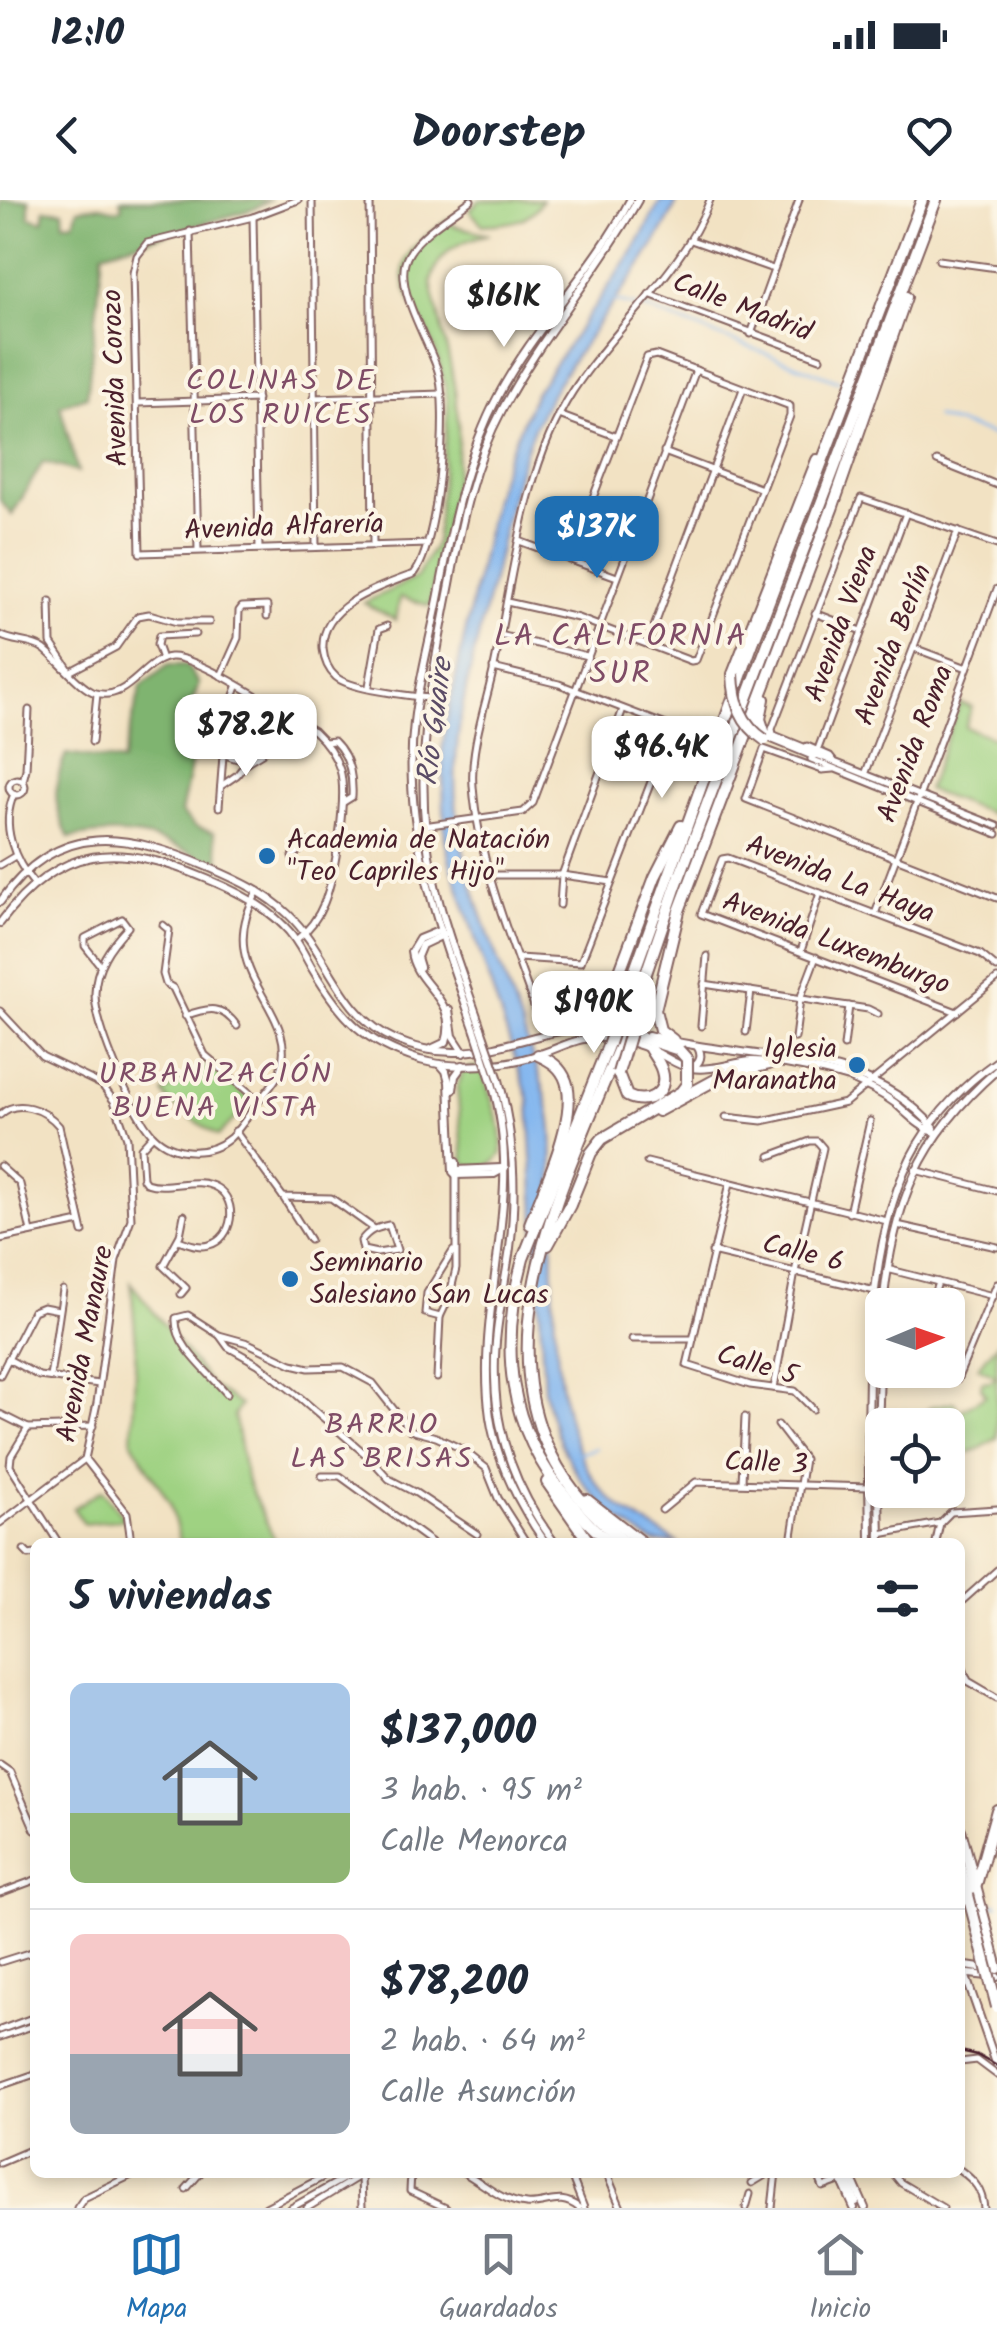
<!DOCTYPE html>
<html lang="es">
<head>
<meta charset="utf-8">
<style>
  :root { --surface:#fff; --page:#f6f6f7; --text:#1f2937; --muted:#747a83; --line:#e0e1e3; --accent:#1f6fb2 }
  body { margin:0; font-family:Kalam,sans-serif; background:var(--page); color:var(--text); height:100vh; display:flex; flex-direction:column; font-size:38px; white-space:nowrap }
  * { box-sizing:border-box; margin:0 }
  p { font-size:32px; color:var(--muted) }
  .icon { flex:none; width:55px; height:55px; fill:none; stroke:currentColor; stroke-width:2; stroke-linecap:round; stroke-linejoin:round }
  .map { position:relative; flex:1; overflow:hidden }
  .sheet { position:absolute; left:30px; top:1338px; width:935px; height:640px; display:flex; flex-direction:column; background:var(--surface); border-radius:15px; box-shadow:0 5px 15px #0003 }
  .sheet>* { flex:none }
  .needle { width:65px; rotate:88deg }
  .fabs { position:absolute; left:865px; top:1088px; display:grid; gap:20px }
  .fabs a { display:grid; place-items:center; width:100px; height:100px; border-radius:15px; background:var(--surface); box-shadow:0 5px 15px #0003; font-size:50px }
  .price { position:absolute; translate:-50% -85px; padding:0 22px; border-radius:20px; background:#fff; color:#222; font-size:32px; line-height:65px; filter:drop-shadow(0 2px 5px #0008) }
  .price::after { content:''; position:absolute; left:50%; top:60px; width:30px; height:22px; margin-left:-15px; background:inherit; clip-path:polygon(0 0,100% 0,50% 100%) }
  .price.current { background:var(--accent); color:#fff }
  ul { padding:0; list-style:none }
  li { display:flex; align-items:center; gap:30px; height:250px; padding:0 40px }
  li+li { border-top:2px solid var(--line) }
  li span { display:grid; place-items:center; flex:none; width:280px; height:200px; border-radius:15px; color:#555 }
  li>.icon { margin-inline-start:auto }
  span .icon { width:120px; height:120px; fill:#fffc; stroke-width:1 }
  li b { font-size:42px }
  h2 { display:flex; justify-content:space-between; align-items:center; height:120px; padding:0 40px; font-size:42px }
  .status { display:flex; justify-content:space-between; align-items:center; height:70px; padding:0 50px; background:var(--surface); direction:ltr }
  .status svg { height:28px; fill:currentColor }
  header { display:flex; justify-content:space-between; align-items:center; height:130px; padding:0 40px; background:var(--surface); font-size:45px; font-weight:600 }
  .menu { display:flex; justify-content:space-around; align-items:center; height:140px; border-top:2px solid var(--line); background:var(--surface); font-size:28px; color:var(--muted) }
  .menu a { display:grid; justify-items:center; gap:5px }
  .menu .current { color:var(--accent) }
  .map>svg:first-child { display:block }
  .green { fill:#9fd282; stroke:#747856; stroke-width:2.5 }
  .forest { fill:#7fb470; stroke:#646a4e; stroke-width:2.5 }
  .water { fill:#82b6ef; stroke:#666a8d; stroke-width:2.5 }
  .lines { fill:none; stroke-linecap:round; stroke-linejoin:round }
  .stream { stroke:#82b6ef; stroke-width:2.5 }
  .minor-casing { stroke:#856360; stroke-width:9 }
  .tertiary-casing { stroke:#856360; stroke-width:10 }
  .secondary-casing { stroke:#856360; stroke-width:10 }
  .motorway-casing { stroke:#856360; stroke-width:14 }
  .minor { stroke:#fff; stroke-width:5 }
  .tertiary { stroke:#fff; stroke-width:6 }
  .secondary { stroke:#fff; stroke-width:6 }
  .motorway { stroke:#fff; stroke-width:10 }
  .rail { stroke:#4a1f2b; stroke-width:2.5 }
  .tertiary-bridge-casing { stroke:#856360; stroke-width:10; stroke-linecap:butt }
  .motorway-bridge-casing { stroke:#856360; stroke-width:14; stroke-linecap:butt }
  .tertiary-bridge { stroke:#fff; stroke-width:6 }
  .motorway-bridge { stroke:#fff; stroke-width:10 }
  .poi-dot { fill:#1f6fb2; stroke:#fcf5e5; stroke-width:4 }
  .labels { text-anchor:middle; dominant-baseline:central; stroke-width:8; stroke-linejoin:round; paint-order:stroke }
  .street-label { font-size:28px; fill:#4a1f2b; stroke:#fcf5e5 }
  .poi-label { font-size:28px; fill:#4a1f2b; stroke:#fcf5e5; text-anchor:start }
  .neighbourhood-label { font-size:30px; letter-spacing:2.5px; fill:#7f4c66; stroke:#fcf5e5 }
  .water-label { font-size:30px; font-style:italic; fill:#5b4c66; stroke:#fcf5e5 }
  .quarter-label { font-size:32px; letter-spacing:2.5px; fill:#7f4c66; stroke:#fcf5e5 }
</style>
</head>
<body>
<div class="status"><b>12:10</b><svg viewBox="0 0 49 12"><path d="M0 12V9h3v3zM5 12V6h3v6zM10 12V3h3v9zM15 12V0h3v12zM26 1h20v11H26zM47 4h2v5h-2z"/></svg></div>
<header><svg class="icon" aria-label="back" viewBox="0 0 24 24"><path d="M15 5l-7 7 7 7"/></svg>Doorstep<svg class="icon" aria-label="heart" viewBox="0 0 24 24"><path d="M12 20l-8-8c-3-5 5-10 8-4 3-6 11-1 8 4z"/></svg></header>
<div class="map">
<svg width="997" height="2008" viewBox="0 0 997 2008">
  <rect width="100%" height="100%" fill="#fcf5e5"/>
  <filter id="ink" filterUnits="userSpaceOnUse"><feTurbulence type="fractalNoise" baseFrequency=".01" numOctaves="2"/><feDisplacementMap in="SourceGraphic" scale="20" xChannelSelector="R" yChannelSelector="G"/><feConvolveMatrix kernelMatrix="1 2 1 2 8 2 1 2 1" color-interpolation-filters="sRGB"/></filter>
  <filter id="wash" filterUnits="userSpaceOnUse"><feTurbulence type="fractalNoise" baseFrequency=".0048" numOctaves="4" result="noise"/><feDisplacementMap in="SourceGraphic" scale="40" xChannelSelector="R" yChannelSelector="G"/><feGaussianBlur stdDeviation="2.25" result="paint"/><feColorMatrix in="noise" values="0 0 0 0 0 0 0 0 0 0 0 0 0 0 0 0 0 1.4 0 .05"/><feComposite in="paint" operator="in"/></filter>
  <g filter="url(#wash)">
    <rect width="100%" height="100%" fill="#f2e2c3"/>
    <g class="green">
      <path d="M480,0H542C528,24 509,23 483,25L469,10Z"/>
      <path d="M448,20L454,26L490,34C461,40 438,51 431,82C440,127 456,173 458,220C461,283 439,344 430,406L400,397L396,420L364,403L417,377L436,342L448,208C447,185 439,161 431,139C422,115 393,85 407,58C415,42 434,30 448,20Z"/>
      <path d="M960,503L972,507L965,527L997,539V616L927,590Z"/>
      <path d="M208,865L252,901L218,936L171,904L163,893Z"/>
      <path d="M471,867H481L501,929L502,953C495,967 475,971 464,962L457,888L463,871Z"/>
      <path d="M131,1083L212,1186L240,1205L234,1215L247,1282L276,1342H180L170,1303L132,1242L136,1144Z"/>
      <path d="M997,1144V1238L979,1249L948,1259V1225H920V1217L931,1207L954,1202L959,1212L986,1195L981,1188L982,1182L991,1181L996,1176L978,1167Z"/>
      <path d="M102,1290L125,1319L84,1324L73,1308Z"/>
    </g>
    <g class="forest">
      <path d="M0,0H29V17L43,21L45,9L63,11L64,23L74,22L78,9L100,6L116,10L122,7L120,0H269L254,9L103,52L87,196L60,205L78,272L43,262L12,315L0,300Z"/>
      <path d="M168,465H186L199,484L191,505V565L181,613L196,627L214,632L221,666C159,639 137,626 69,638C53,607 52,587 66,554L122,562L141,486Z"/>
    </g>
    <path class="water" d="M661,0H678C646,71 589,128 550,196C518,251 508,314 494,375C474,457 445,543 459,628C471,702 505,773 528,844C538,872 550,901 552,931C556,1026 538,1220 603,1291C622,1313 653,1327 677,1342C671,1342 660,1344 654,1342C648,1341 640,1333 634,1330C584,1297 556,1249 544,1190L529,900L450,663L445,638L442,552L446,522L495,295L507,257L535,193L634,49Z"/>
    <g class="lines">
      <g class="stream">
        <path d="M615,101L636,106"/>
        <path d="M644,108L839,181"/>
        <path d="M935,217L997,236"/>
        <path d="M578,1254L596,1248"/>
        <path d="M984,1704L997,1705"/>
      </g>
    </g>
  </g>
  <g filter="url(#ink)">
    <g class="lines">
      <g class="minor-casing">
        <g id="minor">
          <path d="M298,0L253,17L147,43L137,56L133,73L140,353L428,344"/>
          <path d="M312,0L316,347"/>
          <path d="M370,0L373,346"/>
          <path d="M253,17L259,349"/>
          <path d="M190,31L198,350"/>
          <path d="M691,40L773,69"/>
          <path d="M939,60L997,68"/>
          <path d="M649,94L820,158"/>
          <path d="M751,134L799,0"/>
          <path d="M313,198L442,194"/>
          <path d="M138,203L257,199"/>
          <path d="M559,215L615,236"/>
          <path d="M664,252L762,289"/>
          <path d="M937,261L997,285"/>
          <path d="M519,341L617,377"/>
          <path d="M50,401L51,443L68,468"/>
          <path d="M507,402L578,418L691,461L696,460L790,216V206L656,155L647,157L569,360"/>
          <path d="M815,413L859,430"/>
          <path d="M0,435C14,443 31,440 44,449C57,459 82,490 96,493C128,502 143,460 170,457C197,454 286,515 314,531C326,542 335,554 340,570C348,596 335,676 324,703C318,718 309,730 296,740"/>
          <path d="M500,435L587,456"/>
          <path d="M648,443L743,189"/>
          <path d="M914,448L967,468"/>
          <path d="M162,459L157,445L159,436L195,434"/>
          <path d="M493,468L559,484L666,525L670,533L581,762L518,758"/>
          <path d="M71,471L116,447L138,416L149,414L177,422H209"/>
          <path d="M221,476L238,438L239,411L242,407L267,406V416"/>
          <path d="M369,486L379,429L387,426"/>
          <path d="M428,498C406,495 352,490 336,477C328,470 324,459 323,449C320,405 381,386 414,374C439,342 449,209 438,171C429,142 397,93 405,63C412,37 451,16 471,0"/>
          <path d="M773,534L772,529L861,298L997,345"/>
          <path d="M92,542L97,494"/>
          <path d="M325,542L334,541C349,555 353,577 352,597L344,602"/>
          <path d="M807,546L830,556L834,561"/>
          <path d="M818,549L906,313"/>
          <path d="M814,554L997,626"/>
          <path d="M225,555L247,562L262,553"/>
          <path d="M811,559L997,634"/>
          <path d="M833,569L822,570L764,549L746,599L997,698"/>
          <path d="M866,572L958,331"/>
          <circle cx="17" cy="587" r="8"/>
          <path d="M23,581L26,569L29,510"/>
          <path d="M221,586L237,575L247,562"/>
          <path d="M14,594C0,626 14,660 35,685"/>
          <path d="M219,607L226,517L237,487"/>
          <path d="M416,627L523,612L533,603L696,170"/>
          <path d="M292,657L310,642L336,641"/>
          <path d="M0,665L15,656"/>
          <path d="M491,675H562L612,682"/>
          <path d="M560,705L562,675L623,509"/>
          <path d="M875,714L997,389"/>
          <path d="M163,725L169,730L163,774L166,784L173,788L205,855L259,901"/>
          <path d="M801,751L820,693"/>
          <path d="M100,765L85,746V738L122,719L128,727C110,746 95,767 95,794C95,825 132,913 153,935C173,955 208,957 230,938C241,928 249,914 258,902C266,892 276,882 280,871C302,807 208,774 258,691"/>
          <path d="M704,784L868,809L878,814"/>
          <path d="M0,811L42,856L102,885L114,901L127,938L131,1019L116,1060L97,1203L85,1259L0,1323"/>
          <path d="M957,812L701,714L722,659L728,658L980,754L997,768"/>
          <path d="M185,816C209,807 222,805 237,826"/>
          <path d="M701,826L707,756"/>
          <path d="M551,832L539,820C513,745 479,666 473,586C470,547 486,505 494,467C513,378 523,268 573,191C615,126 682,73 710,0"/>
          <path d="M746,832L751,791"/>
          <path d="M795,838L800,799L816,757"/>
          <path d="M844,846L849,806"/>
          <path d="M0,915C16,898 45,909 59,926L83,1032"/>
          <path d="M726,917L762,921L845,903L997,779"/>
          <path d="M235,931L283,997L331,998L373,1028"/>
          <path d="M153,935L141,948L143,979L146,983C169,991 196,975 217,988C239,1001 233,1039 209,1045C198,1048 188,1043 178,1040"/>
          <path d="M770,956L810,941H817L823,948L795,1072L774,1188"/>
          <path d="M647,962L887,1021"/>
          <path d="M0,966L20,984L31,1032"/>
          <path d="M915,970L997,991"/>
          <path d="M730,983L687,1165L750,1185L795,1191L813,1209"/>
          <path d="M283,997L310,1040"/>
          <path d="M849,1013L870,921"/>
          <path d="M389,1025L397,1050L377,1053L363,1050L361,1041C369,1030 376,1028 389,1025Z"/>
          <path d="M897,1025L997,1047"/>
          <path d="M0,1039L80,1022"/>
          <path d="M712,1052L875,1091"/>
          <path d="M887,1069L993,1096"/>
          <path d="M181,1094L186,1088L163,1066L180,1035L184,1015"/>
          <path d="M931,1105L938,1082"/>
          <path d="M440,1117L425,1113L427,1093L453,1051"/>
          <path d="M220,1136L228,1147L258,1164L297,1195L370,1258L389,1279L416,1293L477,1334"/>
          <path d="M632,1139H693"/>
          <path d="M8,1159L39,1176L99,1184"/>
          <path d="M926,1170L929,1177L957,1180L997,1084"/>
          <path d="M0,1175L33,1111L43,1107L59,1110"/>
          <path d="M50,1177L63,1090"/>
          <path d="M437,1178L440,1117L449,1098L456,1069V973"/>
          <path d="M227,1194C210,1173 174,1146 176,1118L188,1115L219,1135L248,1143L292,1164L309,1168L343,1167L373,1183L410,1230L436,1237L462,1249L486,1268L498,1298L526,1342"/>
          <path d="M0,1214L28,1228L93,1226"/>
          <path d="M778,1225L804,1259L791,1342"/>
          <path d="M28,1228L11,1256L10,1266L58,1342"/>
          <path d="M85,1259L127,1313L131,1342"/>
          <path d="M322,1276H340L431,1342"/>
          <path d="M742,1282L745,1217"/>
          <path d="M662,1310L696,1282L869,1287"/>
          <path d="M880,1334L940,1323L951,1312L997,1309"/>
          <path d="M936,1342L940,1323"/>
          <path d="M24,1350L29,1355L35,1354"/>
          <path d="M960,1403L997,1370"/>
          <path d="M960,1461L968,1481L997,1498"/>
          <path d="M0,1565L10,1572L35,1630"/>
          <path d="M0,1693L35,1680"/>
          <path d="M0,1762L35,1751"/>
          <path d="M0,1830L35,1817"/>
          <path d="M0,1837L35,1825"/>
          <path d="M960,1862L977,1860L997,1875"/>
          <path d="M0,1886L35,1874"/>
          <path d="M0,1963L35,1948"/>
          <path d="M960,1970C975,1981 982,1990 984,2008"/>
          <path d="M321,1972L342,1979"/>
          <path d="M411,1972L410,1991L446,2008"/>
          <path d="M463,1972C485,1984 500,2001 526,2004C547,2006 559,1992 579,2008"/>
          <path d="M570,1972L584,2008"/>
          <path d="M606,1972L621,2008"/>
          <path d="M817,1972L823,1987L842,1980"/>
          <path d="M892,1972L901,1983L943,2008"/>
          <path d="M361,1976L362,2008"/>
          <path d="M752,1983L770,1972"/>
          <path d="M186,1989L201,1972"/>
          <path d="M266,2007L325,1976"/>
          <path d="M77,2008L84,1998L138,1972"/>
          <path d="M291,2008L343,1979"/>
          <path d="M307,2008L366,1972"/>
          <path d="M746,2008L750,1994"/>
          <path d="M772,2008L776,1972"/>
        </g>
      </g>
      <g class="tertiary-casing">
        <g id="tertiary">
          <path d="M0,702C59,618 128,633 210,668C238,680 266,693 288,714C330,754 339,815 396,840C466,870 514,836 582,827"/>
          <path d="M0,723C60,642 120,642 207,679C234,690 263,704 284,726C297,738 304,755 313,770C342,819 365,843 420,860C456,870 505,866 540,854C563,847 580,835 605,838C622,839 641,844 656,852C667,857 679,867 691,868C711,871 731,863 751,861C773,860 826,871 848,878C865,885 880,892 895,903C908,914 921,929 938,933"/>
          <path d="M420,767L417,757L422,745L443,735"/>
          <path d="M449,810L453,836L464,853"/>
          <path d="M481,828C464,778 444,728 433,676C411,578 431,481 450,384C461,324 473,264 502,210C541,136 597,73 638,0"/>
          <path d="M475,831C440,731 401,630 414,522C419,477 432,433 440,389C453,321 466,256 499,194C536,125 594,70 630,0"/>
          <path d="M648,835C744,863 864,844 934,928"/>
          <path d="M431,849L446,842C459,798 415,786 411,752L419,739L441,730"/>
          <path d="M440,864L446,871L449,882L453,972L456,975L494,974L505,968"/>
          <path d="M691,868C701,863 703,855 697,846"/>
          <path d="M499,880C514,936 517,991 510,1048C504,1091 493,1135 495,1178C496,1238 519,1294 554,1342"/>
          <path d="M492,883C527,999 474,1103 490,1217C497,1263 519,1305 545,1342"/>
          <path d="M453,890L455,876L463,865"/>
          <path d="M456,962V970L501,968"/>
          <path d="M965,1774L997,1866"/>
          <path d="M838,1972L854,2008"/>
          <path d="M844,1972L856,2002"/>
          <path d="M849,1972L865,2008"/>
        </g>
      </g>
      <g class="secondary-casing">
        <g id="secondary">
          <path d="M883,1105C894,1002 918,939 997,870"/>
          <path d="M870,1342C869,1225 857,1047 918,944C938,911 966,883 997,861"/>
          <path d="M880,1342L878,1233L882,1106"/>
          <path d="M960,1765L986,1769"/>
          <path d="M960,1773L997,1777"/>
        </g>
      </g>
      <g class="motorway-casing">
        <g id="motorway">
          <path d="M733,474L817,260"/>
          <path d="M764,499L760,519L765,534L814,554"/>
          <path d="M619,814L751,448L922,0"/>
          <path d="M631,817L676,686L936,0"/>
          <path d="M579,827L598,821L604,813L655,677L681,626"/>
          <path d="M586,827L633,835L679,850"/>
          <path d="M673,840L660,830L655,810L679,711L832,309L906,97"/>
          <path d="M609,843L523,1059C499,1148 507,1227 568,1299C581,1315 594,1332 612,1342"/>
          <path d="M621,843C552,1008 449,1204 625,1342"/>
          <path d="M618,873L627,896C646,906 669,894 662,871C660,863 654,856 650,849"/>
          <path d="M658,911L728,873L769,864"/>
          <path d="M530,1024C543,990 579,916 566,881C561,867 551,861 538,855"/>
          <path d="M548,1045L570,1005L591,953L602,939L681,892L687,884"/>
          <path d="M547,1282L589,1342"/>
          <path d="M587,1300L641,1342"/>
          <path d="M960,1630L997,1768"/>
          <path d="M960,1668L968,1695"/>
          <path d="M976,1685L997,1610"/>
        </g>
      </g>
      <use href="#minor" class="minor"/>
      <use href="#tertiary" class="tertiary"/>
      <use href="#secondary" class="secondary"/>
      <use href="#motorway" class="motorway"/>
      <path class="rail" d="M960,1851L978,1855L997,1866"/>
      <g class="tertiary-bridge-casing">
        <g id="tertiary-bridge">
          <path d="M481,828L499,880"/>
          <path d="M475,831L492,883"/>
        </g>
      </g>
      <g class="motorway-bridge-casing">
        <g id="motorway-bridge">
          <path d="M733,474C734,502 741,524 765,540"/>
          <path d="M609,843L619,814"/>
          <path d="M679,850L687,859V884"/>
          <path d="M618,873L635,816"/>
          <path d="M968,1695L997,1807"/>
        </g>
      </g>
      <use href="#tertiary-bridge" class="tertiary-bridge"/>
      <use href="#motorway-bridge" class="motorway-bridge"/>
    </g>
  </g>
  <g class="poi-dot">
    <circle cx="267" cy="656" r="10"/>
    <circle cx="857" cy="865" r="10"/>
    <circle cx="290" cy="1079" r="10"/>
  </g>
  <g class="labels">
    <g class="street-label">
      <text transform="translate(742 108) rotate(21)">Calle Madrid</text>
      <text transform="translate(116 178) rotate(-92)">Avenida Corozo</text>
      <text transform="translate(284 328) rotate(-2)">Avenida Alfarería</text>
      <text transform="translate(842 424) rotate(-70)">Avenida Viena</text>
      <text transform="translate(894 445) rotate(-69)">Avenida Berlín</text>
      <text transform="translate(916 544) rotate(-69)">Avenida Roma</text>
      <text transform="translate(840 680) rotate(21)">Avenida La Haya</text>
      <text transform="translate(836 744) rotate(21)">Avenida Luxemburgo</text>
      <text transform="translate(803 1054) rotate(14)">Calle 6</text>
      <text transform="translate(86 1144) rotate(-79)">Avenida Manaure</text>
      <text transform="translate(757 1166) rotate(16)">Calle 5</text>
      <text transform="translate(766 1264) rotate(2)">Calle 3</text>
    </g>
    <g class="poi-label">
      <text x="287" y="640">Academia de Natación<tspan x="287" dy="32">"Teo Capriles Hijo"</tspan></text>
      <text x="837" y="849" text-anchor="end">Iglesia<tspan x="837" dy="32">Maranatha</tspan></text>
      <text x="310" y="1063">Seminario<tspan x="310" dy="32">Salesiano San Lucas</tspan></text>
    </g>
    <g class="neighbourhood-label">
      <text x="281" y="182">COLINAS DE<tspan x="281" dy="34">LOS RUICES</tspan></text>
      <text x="216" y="875">URBANIZACIÓN<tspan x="216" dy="34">BUENA VISTA</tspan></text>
      <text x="382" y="1226">BARRIO<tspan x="382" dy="34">LAS BRISAS</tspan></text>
    </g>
    <g class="water-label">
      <text transform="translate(436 522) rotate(-83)">Río Guaire</text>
    </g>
    <g class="quarter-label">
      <text x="621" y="437">LA CALIFORNIA<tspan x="621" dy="37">SUR</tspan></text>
    </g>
  </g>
</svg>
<div class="fabs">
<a><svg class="needle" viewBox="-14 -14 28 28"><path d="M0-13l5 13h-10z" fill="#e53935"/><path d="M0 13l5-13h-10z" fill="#747a83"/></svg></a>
<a><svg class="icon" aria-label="locate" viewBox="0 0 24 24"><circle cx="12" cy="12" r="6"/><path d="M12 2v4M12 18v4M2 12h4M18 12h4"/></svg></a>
</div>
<b class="price" style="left:504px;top:150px">$161K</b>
<b class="price current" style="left:597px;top:381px">$137K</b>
<b class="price" style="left:246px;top:579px">$78.2K</b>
<b class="price" style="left:662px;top:601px">$96.4K</b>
<b class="price" style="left:594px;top:856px">$190K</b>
<section class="sheet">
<h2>5 viviendas<svg class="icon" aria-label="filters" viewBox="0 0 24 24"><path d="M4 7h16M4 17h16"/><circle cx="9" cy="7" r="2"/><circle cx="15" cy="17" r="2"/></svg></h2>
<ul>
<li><span style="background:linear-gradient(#a9c7e8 65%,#8fb573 0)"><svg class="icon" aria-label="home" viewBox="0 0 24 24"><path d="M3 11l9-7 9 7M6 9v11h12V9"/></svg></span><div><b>$137,000</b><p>3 hab. · 95 m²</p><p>Calle Menorca</p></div></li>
<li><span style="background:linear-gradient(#f6c9c9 60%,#9aa5b1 0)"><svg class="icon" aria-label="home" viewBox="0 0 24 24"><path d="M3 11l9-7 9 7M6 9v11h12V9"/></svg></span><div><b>$78,200</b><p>2 hab. · 64 m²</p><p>Calle Asunción</p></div></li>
</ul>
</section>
</div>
<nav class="menu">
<a class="current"><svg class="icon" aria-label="map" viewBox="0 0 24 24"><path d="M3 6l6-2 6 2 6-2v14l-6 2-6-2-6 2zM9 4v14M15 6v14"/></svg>Mapa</a>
<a><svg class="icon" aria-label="saved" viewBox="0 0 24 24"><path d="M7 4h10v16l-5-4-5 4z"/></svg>Guardados</a>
<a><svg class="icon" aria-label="home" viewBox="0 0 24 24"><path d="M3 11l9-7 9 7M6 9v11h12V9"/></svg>Inicio</a>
</nav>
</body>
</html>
